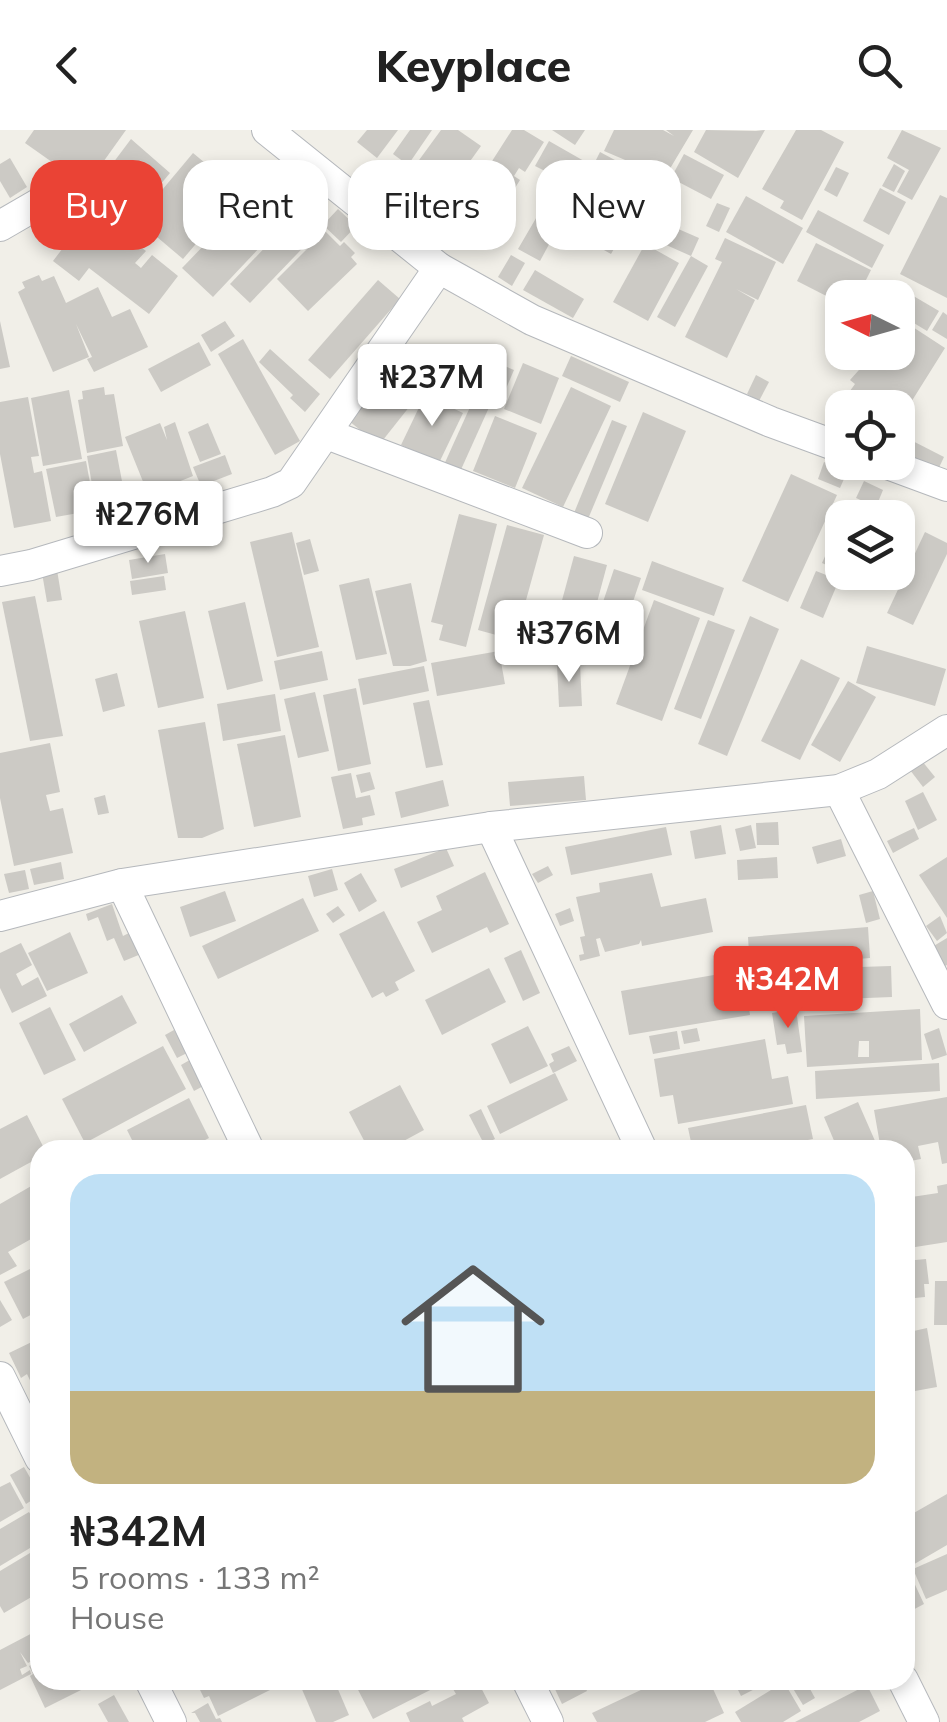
<!DOCTYPE html>
<html lang="en">
<head>
<meta charset="utf-8">
<style>
  :root { --surface:#fff; --page:#f6f6f6; --text:#222; --muted:#767676; --line:#e0e0e0; --accent:#ea4335 }
  body { margin:0; font-family:Mulish,sans-serif; background:var(--page); color:var(--text); height:100vh; display:flex; flex-direction:column; font-size:38px; white-space:nowrap }
  * { box-sizing:border-box; margin:0 }
  p { font-size:32px; color:var(--muted) }
  .icon { flex:none; width:55px; height:55px; fill:none; stroke:currentColor; stroke-width:2; stroke-linecap:round; stroke-linejoin:round }
  .map { position:relative; flex:1; overflow:hidden }
  .side { position:absolute; left:30px; top:1010px; width:885px; height:550px; display:flex; flex-direction:column; background:var(--surface); border-radius:30px; box-shadow:0 5px 15px #0003 }
  .side>* { flex:none }
  .guide { position:absolute; left:30px; top:30px; width:888px; height:90px; display:flex; gap:20px }
  .needle { width:65px; rotate:275deg }
  .controls { position:absolute; left:825px; top:150px; display:grid; gap:20px }
  .controls a { display:grid; place-items:center; width:90px; height:90px; border-radius:20px; background:var(--surface); box-shadow:0 5px 15px #0003; font-size:50px }
  .price { position:absolute; translate:-50% -85px; padding:0 22px; border-radius:10px; background:#fff; color:#222; font-size:32px; line-height:65px; filter:drop-shadow(0 2px 5px #0008) }
  .price::after { content:''; position:absolute; left:50%; top:60px; width:30px; height:22px; margin-left:-15px; background:inherit; clip-path:polygon(0 0,100% 0,50% 100%) }
  .price.selected { background:var(--accent); color:#fff }
  ul { padding:0; list-style:none }
  li { display:grid; align-content:center; gap:20px; height:530px; padding:0 40px }
  li+li { border-top:2px solid var(--line) }
  li span { display:grid; place-items:center; height:310px; border-radius:30px; color:#555 }
  li>.icon { margin-inline-start:auto }
  span .icon { width:180px; height:180px; fill:#fffc; stroke-width:1 }
  li b { font-size:42px }
  .tag { padding:0 35px; border-radius:30px; background:var(--surface); box-shadow:0 5px 15px #0003; font-size:35px; line-height:90px }
  .tag.selected { background:var(--accent); color:#fff }
  header { display:flex; justify-content:space-between; align-items:center; height:130px; padding:0 40px; background:var(--surface); font-size:45px; font-weight:800 }
  .map>svg:first-child { display:block }
  .building { fill:#cccac5; fill-rule:evenodd }
  .lines { fill:none; stroke-linecap:round; stroke-linejoin:round }
  .street-casing { stroke:#b5b8bc; stroke-width:32 }
  .street { stroke:#fff; stroke-width:30 }
</style>
</head>
<body>
<header><svg class="icon" aria-label="back" viewBox="0 0 24 24"><path d="M15 5l-7 7 7 7"/></svg>Keyplace<svg class="icon" aria-label="search" viewBox="0 0 24 24"><circle cx="10" cy="10" r="6"/><path d="M15 15l6 6"/></svg></header>
<div class="map">
<svg width="947" height="1592" viewBox="0 0 947 1592">
  <rect width="100%" height="100%" fill="#f1efe8"/>
  <g class="building">
    <path d="M34,0H126L86,56L25,13Z"/>
    <path d="M367,0H398L377,28L357,12Z"/>
    <path d="M410,0H432L408,35L393,24Z"/>
    <path d="M441,0H458L481,16L440,73L406,48Z"/>
    <path d="M512,0H524L544,12L525,42L519,38L514,46L520,50L483,109L455,89Z"/>
    <path d="M552,0H585L575,15Z"/>
    <path d="M614,0H663L674,6L666,0H693L665,47L604,21Z"/>
    <path d="M706,0L756,1L765,0L738,48L694,22Z"/>
    <path d="M796,0H821L844,12L802,90L780,78L784,71L762,59Z"/>
    <path d="M902,0L941,18L912,70L897,62L909,40L887,28Z"/>
    <path d="M131,9L170,43L138,81L124,69L118,76L95,57Z"/>
    <path d="M549,11L584,31L571,54L535,36Z"/>
    <path d="M600,22L652,50L641,73L588,46Z"/>
    <path d="M193,23L240,62L183,129L137,90Z"/>
    <path d="M684,24L724,45L711,69L671,48Z"/>
    <path d="M10,28L27,57L10,68L0,51V34Z"/>
    <path d="M894,34L905,41L894,62L882,56Z"/>
    <path d="M836,37L849,43L837,67L824,60Z"/>
    <path d="M267,50L296,79L213,167L182,138Z"/>
    <path d="M588,50L637,78L611,124L595,115L593,119L566,99L584,66L581,64Z"/>
    <path d="M405,54L426,69L414,84L394,69Z"/>
    <path d="M880,58L906,72L889,105L863,91Z"/>
    <path d="M940,65L947,68V168L900,144Z"/>
    <path d="M746,66L803,98L783,134L726,102Z"/>
    <path d="M717,73L730,78L719,102L706,96Z"/>
    <path d="M338,79L356,96L341,112L323,95Z"/>
    <path d="M92,80L146,121L135,133L141,138L152,125L178,146L149,184L89,138L79,151L53,131Z"/>
    <path d="M818,80L884,115L872,138L806,102Z"/>
    <path d="M299,82L319,101L250,173L230,154Z"/>
    <path d="M539,83L560,94L540,131L518,119Z"/>
    <path d="M653,88L699,108L691,126L646,106Z"/>
    <path d="M325,101L340,116L344,112L355,123L351,127L357,134L308,181L277,149Z"/>
    <path d="M725,108L776,132L758,170L736,159L755,170L727,228L685,207L722,132L715,129Z"/>
    <path d="M816,113L871,140L857,168H842V174L797,151Z"/>
    <path d="M645,114L679,133L648,191L613,172Z"/>
    <path d="M511,125L525,133L512,156L498,147Z"/>
    <path d="M691,126L708,136L675,197L657,187Z"/>
    <path d="M535,140L584,169L573,188L523,160Z"/>
    <path d="M39,145L42,151L54,146L66,173L98,157L112,187L130,179L148,217L94,242L87,229L92,227L76,194L89,227L53,242L18,162L25,158L22,152Z"/>
    <path d="M378,150L400,169L330,249L308,230Z"/>
    <path d="M910,164L939,181L927,201L899,184Z"/>
    <path d="M943,182L947,185V209L932,200Z"/>
    <path d="M899,188L945,218L898,293V278H865L847,265L855,254L850,250L875,222H898Z"/>
    <path d="M0,191L10,237L0,239Z"/>
    <path d="M225,191L235,206L211,222L201,205Z"/>
    <path d="M243,209L300,311L275,325L218,224Z"/>
    <path d="M199,212L211,235L161,262L148,239Z"/>
    <path d="M270,219L320,264L305,282L290,268L293,265L259,232Z"/>
    <path d="M469,221L514,240L499,275L454,255Z"/>
    <path d="M571,226L629,252L620,272L562,246Z"/>
    <path d="M399,228L429,252L379,315L349,291Z"/>
    <path d="M523,233L559,248L541,294L504,279Z"/>
    <path d="M756,245L769,252L759,271L747,264Z"/>
    <path d="M104,257L105,265L114,264L123,316L87,323L78,270L83,269L82,261Z"/>
    <path d="M571,257L611,276L563,377L522,358Z"/>
    <path d="M69,260L82,329L43,336L31,268Z"/>
    <path d="M425,265L463,283L439,333L401,315Z"/>
    <path d="M475,266L491,273L459,344L443,337Z"/>
    <path d="M28,267L39,326L31,327L34,343L42,341L51,391L14,398L0,324V272Z"/>
    <path d="M643,282L686,301L648,392L605,374Z"/>
    <path d="M495,286L537,303L515,358L473,341Z"/>
    <path d="M612,290L627,296L588,389L574,383Z"/>
    <path d="M175,292L193,346L148,364L125,307L160,293L167,310L164,297Z"/>
    <path d="M208,293L221,324L200,332L188,302Z"/>
    <path d="M899,304L944,327L935,346L898,327Z"/>
    <path d="M116,320L126,372L96,377L87,326Z"/>
    <path d="M225,325L232,344L201,356L193,337Z"/>
    <path d="M86,331L95,380L56,387L46,339Z"/>
    <path d="M824,332L847,342L840,358L818,349Z"/>
    <path d="M791,344L837,365L788,472L742,451Z"/>
    <path d="M864,351L883,360L876,377L856,368Z"/>
    <path d="M459,384L497,394L466,517L439,510L443,495L431,492Z"/>
    <path d="M507,395L544,405L515,510L478,500Z"/>
    <path d="M292,402L319,517L277,527L250,412Z"/>
    <path d="M925,402L947,413V424L913,495L887,483Z"/>
    <path d="M310,409L319,441L304,445L296,413Z"/>
    <path d="M831,413L842,418V442L822,433Z"/>
    <path d="M165,424L168,443L132,449L129,430Z"/>
    <path d="M574,426L607,435L587,510L554,500Z"/>
    <path d="M652,431L724,458L714,486L642,460Z"/>
    <path d="M614,439L641,448L618,516L591,508Z"/>
    <path d="M57,440L62,470L47,472L42,443Z"/>
    <path d="M816,441L839,450L823,488L800,478Z"/>
    <path d="M164,446L166,460L132,465L130,451Z"/>
    <path d="M369,448L387,524L356,530L339,455Z"/>
    <path d="M411,453L427,531L410,536H393L375,461Z"/>
    <path d="M35,466L63,606L30,611L2,472Z"/>
    <path d="M654,470L700,488L662,591L616,574Z"/>
    <path d="M245,472L263,551L227,560L208,481Z"/>
    <path d="M185,481L204,568L158,578L139,491Z"/>
    <path d="M750,486L779,499L727,626L698,614Z"/>
    <path d="M708,490L735,500L701,589L674,579Z"/>
    <path d="M867,516L946,539L935,576L856,553Z"/>
    <path d="M322,521L328,550L280,560L274,531Z"/>
    <path d="M499,521L505,554L437,566L431,533Z"/>
    <path d="M801,529L840,548L800,630L761,611Z"/>
    <path d="M557,534H580L582,576L559,577Z"/>
    <path d="M424,536L429,561L363,575L358,549Z"/>
    <path d="M117,543L125,576L103,582L95,549Z"/>
    <path d="M848,551L876,567L840,632L811,615Z"/>
    <path d="M356,558L371,634L338,641L323,565Z"/>
    <path d="M315,562L329,621L298,628L284,569Z"/>
    <path d="M275,564L281,601L223,611L217,574Z"/>
    <path d="M429,570L443,635L426,638L413,573Z"/>
    <path d="M205,592L224,699L202,708H178L158,600Z"/>
    <path d="M285,605L301,687L254,697L237,614Z"/>
    <path d="M50,613L60,662L46,665L50,681L63,678L73,723L14,736L0,668V623Z"/>
    <path d="M922,631L935,647L923,657L910,640Z"/>
    <path d="M370,642L375,659L361,663L356,645Z"/>
    <path d="M351,643L356,668L370,665L375,685L362,688L363,695L343,699L331,647Z"/>
    <path d="M584,646L586,670L510,676L508,652Z"/>
    <path d="M443,650L449,676L401,688L395,662Z"/>
    <path d="M923,662L937,690L918,700L905,671Z"/>
    <path d="M105,665L109,683L98,685L94,668Z"/>
    <path d="M778,692L779,715H757L756,693Z"/>
    <path d="M721,695L726,724L695,729L690,701Z"/>
    <path d="M751,695L756,718L740,721L735,699Z"/>
    <path d="M666,697L672,725L571,745L565,717Z"/>
    <path d="M914,698L919,709L893,723L887,711Z"/>
    <path d="M841,709L846,726L817,734L812,717Z"/>
    <path d="M446,718L454,736L401,758L394,739Z"/>
    <path d="M777,727L778,748L738,750L737,730Z"/>
    <path d="M947,727V788L919,745Z"/>
    <path d="M61,732L64,749L34,755L30,739Z"/>
    <path d="M548,736L553,745L538,753L532,744Z"/>
    <path d="M332,739L338,760L314,767L308,746Z"/>
    <path d="M25,740L29,759L9,763L4,744Z"/>
    <path d="M485,742L509,794L490,803L487,797L432,823L417,792L442,780L436,766Z"/>
    <path d="M361,743L377,771L359,782L344,753Z"/>
    <path d="M652,743L661,777L706,768L713,802L642,816L641,810L639,814L605,822L600,808L596,809L600,826L580,831L579,825L584,824L580,807L585,806L576,767L600,762L599,753Z"/>
    <path d="M225,761L236,791L190,807L180,777Z"/>
    <path d="M873,761L880,789L866,793L859,765Z"/>
    <path d="M303,768L319,801L218,849L202,816Z"/>
    <path d="M112,774L123,806L131,802L141,824L124,831L114,808L107,811L98,787L88,791L86,784Z"/>
    <path d="M338,776L345,785L333,793L326,784Z"/>
    <path d="M570,778L574,791L560,796L555,784Z"/>
    <path d="M384,781L415,841L395,852L399,860L386,867L383,862L372,868L339,804Z"/>
    <path d="M940,786L947,803L937,811L926,796Z"/>
    <path d="M868,797L870,828L750,838L748,807Z"/>
    <path d="M70,802L88,843L47,861L28,823Z"/>
    <path d="M947,808V835L943,837L932,817Z"/>
    <path d="M21,813L32,835L16,844L22,856L38,847L47,866L12,883L0,858V823Z"/>
    <path d="M521,820L540,863L523,871L504,828Z"/>
    <path d="M891,836L892,867L766,872V840Z"/>
    <path d="M489,838L506,872L442,905L425,870Z"/>
    <path d="M743,840L750,885L629,905L621,861Z"/>
    <path d="M122,865L137,893L84,922L69,894Z"/>
    <path d="M50,877L76,930L44,945L19,893Z"/>
    <path d="M796,879L802,922L787,924L785,914L777,915L772,883Z"/>
    <path d="M920,879L922,930L807,937L804,886ZM859,911H869V927H858Z"/>
    <path d="M528,896L548,936L510,954L491,914Z"/>
    <path d="M697,898L700,911L684,914L681,901Z"/>
    <path d="M939,898L947,925L932,930L924,904Z"/>
    <path d="M174,900L187,923L177,928L165,905Z"/>
    <path d="M677,901L680,919L653,924L649,906Z"/>
    <path d="M765,909L772,949L788,946L793,974L678,994L673,965L660,967L654,929Z"/>
    <path d="M163,916L186,959L85,1013L62,969Z"/>
    <path d="M569,916L577,931L553,943L549,934L554,931L551,924Z"/>
    <path d="M195,927L209,953L194,961L181,935Z"/>
    <path d="M939,933L940,961L816,969L815,941Z"/>
    <path d="M555,943L568,970L500,1004L487,976Z"/>
    <path d="M400,955L424,1000L387,1020H369L349,982Z"/>
    <path d="M947,967V1033L942,1034L938,1012L918,1016L921,1029L905,1032V1020H881L874,980Z"/>
    <path d="M189,968L209,1008L186,1020H137L127,1000Z"/>
    <path d="M858,972L879,1020H838L824,987Z"/>
    <path d="M806,975L813,1009L757,1020H698L696,1011L691,1012L688,998Z"/>
    <path d="M481,979L495,1009L484,1014L469,985Z"/>
    <path d="M27,985L45,1020H40V1027L0,1049V999Z"/>
    <path d="M40,1051V1104L8,1122L17,1136L0,1145V1074Z"/>
    <path d="M947,1054V1112L909,1118L905,1068L938,1063L937,1056Z"/>
    <path d="M926,1129L929,1154H924L925,1167L905,1169V1131Z"/>
    <path d="M40,1134V1180L23,1189L4,1152Z"/>
    <path d="M935,1151H947V1195H934Z"/>
    <path d="M0,1170L12,1190L0,1197Z"/>
    <path d="M927,1198L937,1257L915,1261L905,1203Z"/>
    <path d="M40,1208V1263L37,1265L27,1244L21,1248L9,1223Z"/>
    <path d="M24,1337L40,1365L26,1374L10,1345Z"/>
    <path d="M10,1352L24,1378L0,1392V1357Z"/>
    <path d="M947,1364V1415L911,1436L905,1425V1388Z"/>
    <path d="M29,1382L40,1400V1412L0,1436V1399Z"/>
    <path d="M40,1417V1462L4,1483L0,1476V1441Z"/>
    <path d="M947,1424V1460L926,1469L913,1439Z"/>
    <path d="M910,1444L924,1474L907,1483L905,1447Z"/>
    <path d="M40,1499V1527L28,1533L20,1522L27,1536L20,1539L22,1545L30,1540L31,1544L0,1560V1520Z"/>
    <path d="M40,1530V1550H101L45,1578L30,1546L33,1544L29,1536Z"/>
    <path d="M220,1550H283L284,1553L218,1586L209,1566L204,1568L200,1560Z"/>
    <path d="M298,1550H334L349,1585L333,1592H316Z"/>
    <path d="M353,1550H443L444,1553L373,1589Z"/>
    <path d="M470,1550H477L489,1573L462,1588L464,1592H410L406,1583L430,1571L432,1576L456,1564L453,1559Z"/>
    <path d="M569,1550H582L587,1561L562,1574L554,1557Z"/>
    <path d="M662,1550H709L724,1583L705,1592H597L592,1583Z"/>
    <path d="M733,1550H772L741,1566Z"/>
    <path d="M792,1550H805L815,1568L803,1575L789,1552Z"/>
    <path d="M784,1552L801,1581L783,1592H741L735,1582Z"/>
    <path d="M867,1555L880,1581L859,1592H795Z"/>
    <path d="M114,1565L129,1592H108L98,1574Z"/>
    <path d="M208,1573L216,1589L220,1588L222,1592H200L195,1583H191Z"/>
  </g>
  <g class="lines">
    <g class="street-casing">
      <g id="street">
        <path d="M267,0L439,138L532,190L771,292L842,318"/>
        <path d="M0,96L57,63"/>
        <path d="M327,304L587,403"/>
        <path d="M882,332L947,356"/>
        <path d="M0,441L31,435L272,362L291,353L439,138"/>
        <path d="M839,660L947,874"/>
        <path d="M491,697L642,1020"/>
        <path d="M122,754L249,1020"/>
        <path d="M0,786L122,754L491,697L839,660L878,644L947,600"/>
        <path d="M0,1247L40,1328"/>
        <path d="M150,1550L171,1592"/>
        <path d="M527,1550L548,1592"/>
        <path d="M903,1550L924,1592"/>
      </g>
    </g>
    <use href="#street" class="street"/>
  </g>
</svg>
<div class="controls">
<a><svg class="needle" viewBox="-14 -14 28 28"><path d="M0-13l5 13h-10z" fill="#e53935"/><path d="M0 13l5-13h-10z" fill="#767676"/></svg></a>
<a><svg class="icon" aria-label="locate" viewBox="0 0 24 24"><circle cx="12" cy="12" r="6"/><path d="M12 2v4M12 18v4M2 12h4M18 12h4"/></svg></a>
<a><svg class="icon" aria-label="layers" viewBox="0 0 24 24"><path d="M12 4l9 5-9 5-9-5zM3 14l9 5 9-5"/></svg></a>
</div>
<b class="price" style="left:432px;top:299px">₦237M</b>
<b class="price" style="left:148px;top:436px">₦276M</b>
<b class="price" style="left:569px;top:555px">₦376M</b>
<b class="price selected" style="left:788px;top:901px">₦342M</b>
<div class="guide">
<a class="tag selected">Buy</a>
<a class="tag">Rent</a>
<a class="tag">Filters</a>
<a class="tag">New</a>
</div>
<section class="side">
<ul>
<li><span style="background:linear-gradient(#bfe0f5 70%,#c2b280 0)"><svg class="icon" aria-label="home" viewBox="0 0 24 24"><path d="M3 11l9-7 9 7M6 9v11h12V9"/></svg></span><div><b>₦342M</b><p>5 rooms · 133 m²</p><p>House</p></div></li>
</ul>
</section>
</div>
</body>
</html>
